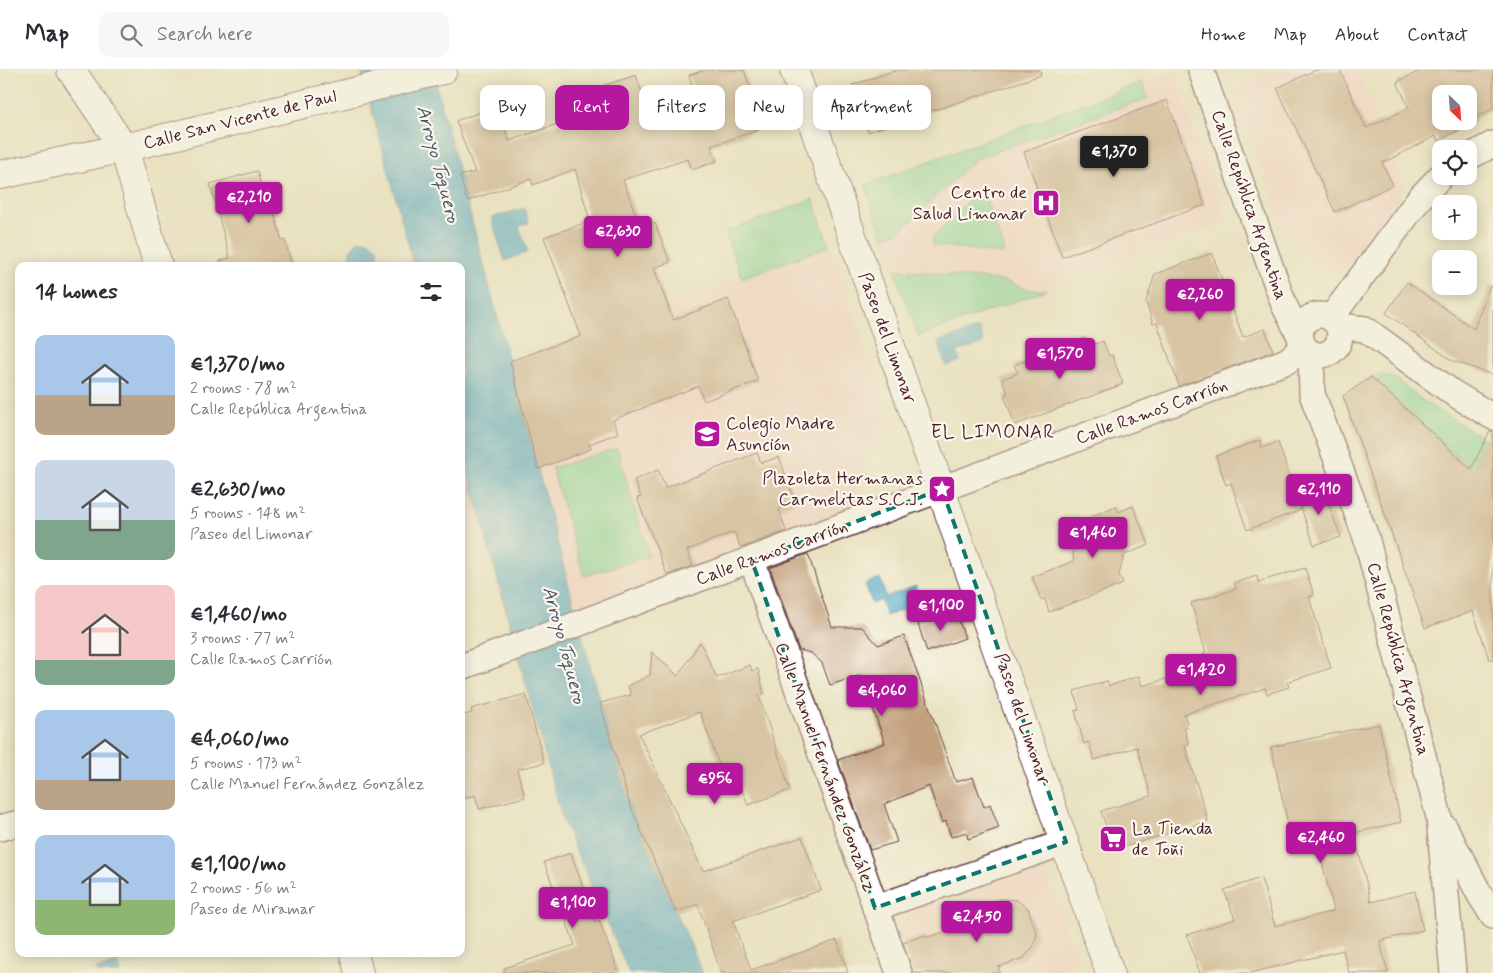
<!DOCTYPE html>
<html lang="en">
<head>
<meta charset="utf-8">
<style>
  :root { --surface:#fff; --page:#f7f7f7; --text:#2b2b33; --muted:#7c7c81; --line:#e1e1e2; --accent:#b5179e }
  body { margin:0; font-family:Mynerve,sans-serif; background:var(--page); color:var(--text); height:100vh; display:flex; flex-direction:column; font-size:19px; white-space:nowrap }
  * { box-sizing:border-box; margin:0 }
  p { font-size:16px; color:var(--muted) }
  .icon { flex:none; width:28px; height:28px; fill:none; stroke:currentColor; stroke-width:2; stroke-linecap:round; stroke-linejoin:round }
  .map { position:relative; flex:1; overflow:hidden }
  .details { position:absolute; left:15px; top:192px; width:450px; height:695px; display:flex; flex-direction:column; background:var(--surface); border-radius:10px; box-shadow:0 2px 12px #0003 }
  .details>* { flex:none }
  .banner { position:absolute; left:480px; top:15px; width:475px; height:45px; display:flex; gap:10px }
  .needle { width:32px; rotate:155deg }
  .buttons { position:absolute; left:1432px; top:15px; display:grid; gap:10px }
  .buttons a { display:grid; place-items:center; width:45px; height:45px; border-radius:10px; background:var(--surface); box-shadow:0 2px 12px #0003; font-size:25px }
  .price { position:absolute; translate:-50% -42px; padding:0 11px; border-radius:5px; background:var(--accent); color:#fff; font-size:16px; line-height:32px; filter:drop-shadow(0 1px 2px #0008) }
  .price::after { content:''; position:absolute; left:50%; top:30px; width:15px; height:11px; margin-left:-8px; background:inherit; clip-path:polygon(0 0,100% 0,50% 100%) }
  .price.selected { background:#222; color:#fff }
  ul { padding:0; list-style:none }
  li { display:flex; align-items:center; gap:15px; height:125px; padding:0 20px }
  li span { display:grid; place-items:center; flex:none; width:140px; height:100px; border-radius:10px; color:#555 }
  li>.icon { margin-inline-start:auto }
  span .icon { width:60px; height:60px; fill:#fffc; stroke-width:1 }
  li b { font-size:21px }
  h2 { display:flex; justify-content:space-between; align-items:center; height:60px; padding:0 20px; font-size:21px }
  .chip { padding:0 18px; border-radius:10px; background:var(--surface); box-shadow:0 2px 12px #0003; font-size:18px; line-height:45px }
  .chip.selected { background:var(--accent); color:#fff }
  header { display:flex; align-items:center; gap:30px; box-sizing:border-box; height:70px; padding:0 25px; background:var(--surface); border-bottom:1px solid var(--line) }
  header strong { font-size:24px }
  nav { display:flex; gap:28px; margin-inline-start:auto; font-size:18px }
  .search { width:350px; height:45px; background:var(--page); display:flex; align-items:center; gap:12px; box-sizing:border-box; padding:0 18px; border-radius:10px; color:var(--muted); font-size:19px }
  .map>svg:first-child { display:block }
  .built { fill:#f7d0c9 }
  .green { fill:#81d598; stroke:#667a62 }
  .water { fill:url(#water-ripples); stroke:#4a627a }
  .building { fill:#c2a17f; fill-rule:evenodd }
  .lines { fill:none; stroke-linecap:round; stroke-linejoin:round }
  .street-casing { stroke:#623c42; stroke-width:28 }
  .secondary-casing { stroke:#623c42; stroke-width:30 }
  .street { stroke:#fff; stroke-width:25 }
  .secondary { stroke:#fff; stroke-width:28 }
  .marked { fill:none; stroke:#0f766e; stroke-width:4; stroke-dasharray:10 6; stroke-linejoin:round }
  .labels { text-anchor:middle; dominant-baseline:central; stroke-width:4.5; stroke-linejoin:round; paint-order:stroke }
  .street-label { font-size:18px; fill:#4a1f2b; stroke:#fbf7ec }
  .poi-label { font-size:18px; fill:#4a1f2b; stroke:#fbf7ec; text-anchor:end }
  .water-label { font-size:19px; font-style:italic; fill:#4a556a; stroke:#fbf7ec }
  .neighbourhood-label { font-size:19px; letter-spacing:1px; fill:#4a1f2b; stroke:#fbf7ec }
</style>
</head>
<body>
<header>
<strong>Map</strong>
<div class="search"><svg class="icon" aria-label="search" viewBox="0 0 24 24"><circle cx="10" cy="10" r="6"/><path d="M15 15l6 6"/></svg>Search here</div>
<nav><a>Home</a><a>Map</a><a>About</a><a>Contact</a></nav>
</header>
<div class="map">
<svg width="1493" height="903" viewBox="0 0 1493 903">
  <defs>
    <pattern id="water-ripples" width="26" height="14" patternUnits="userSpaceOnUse" patternTransform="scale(1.25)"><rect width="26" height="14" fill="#4ba6c9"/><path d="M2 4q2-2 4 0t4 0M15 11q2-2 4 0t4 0" fill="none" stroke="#4087a3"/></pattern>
  </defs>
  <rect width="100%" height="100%" fill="#fbf7ec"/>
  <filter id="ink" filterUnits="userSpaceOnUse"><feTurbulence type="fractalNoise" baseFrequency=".02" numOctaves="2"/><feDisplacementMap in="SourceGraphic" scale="10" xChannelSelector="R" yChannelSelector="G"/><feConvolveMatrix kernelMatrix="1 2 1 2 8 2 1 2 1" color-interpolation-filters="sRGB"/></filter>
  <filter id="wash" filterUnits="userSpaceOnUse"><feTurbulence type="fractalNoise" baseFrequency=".0096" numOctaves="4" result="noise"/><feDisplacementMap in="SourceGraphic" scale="20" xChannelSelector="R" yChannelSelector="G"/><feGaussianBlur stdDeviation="1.12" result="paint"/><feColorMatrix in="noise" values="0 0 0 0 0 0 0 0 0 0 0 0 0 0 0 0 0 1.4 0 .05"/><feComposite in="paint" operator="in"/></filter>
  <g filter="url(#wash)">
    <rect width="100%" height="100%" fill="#e9e2c1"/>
    <g class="built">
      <path d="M1280,0H1356L1405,116L1347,197L1330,201L1286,169L1235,20Z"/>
      <path d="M1174,1L1227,151L918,266L865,115Z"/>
      <path d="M829,176L892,356L877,371L866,390L862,412L863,434L667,506L634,517L633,514L628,516L620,519L622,522L579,538L575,537L510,291Z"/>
      <path d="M461,375L485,467L461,474Z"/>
      <path d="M1043,793L1078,893L1051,903H911L899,868L906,841Z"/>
      <path d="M1281,880L1288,903H1211Z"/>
    </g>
    <g class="green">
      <path d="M1142,12L1148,28L977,88L900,161L883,168L865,115Z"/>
      <path d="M978,123L985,128L1004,178L1003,184L933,175V167L974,125Z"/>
      <path d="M813,129L829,176L742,208L725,162Z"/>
      <path d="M894,199L1005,211L1030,220H1047L918,266Z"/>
      <path d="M1383,305L1393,307L1426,333L1485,369L1470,398L1371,307Z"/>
      <path d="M617,378L649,486L584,506L552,398Z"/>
    </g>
    <g class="water">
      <path d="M361,0H432L612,678L630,735L703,903H629L563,751L461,375V196H414Z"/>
      <path d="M524,138L529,153L519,156L528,182L505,191L491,148Z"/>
      <path d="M364,170C381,175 379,181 377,196H351L350,180L358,171Z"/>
      <path d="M979,258L984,273L957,282L960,291L946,296L938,272Z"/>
      <path d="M880,508L886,527L916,516L922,533L886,546L881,530L872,534L865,514Z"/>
      <path d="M118,893L121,903H97L96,899Z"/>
    </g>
    <g id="blocks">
      <g class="building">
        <path d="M705,0H744L764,58L711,76L717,91L692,100L688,89L623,110L641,159L655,153L670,192L654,198L673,250L728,229L758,311L704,331L698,316L613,350L618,363L589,374L591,379L538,399L510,291L581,266L544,167L590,151L575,99L533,115L531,109L467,131L460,106L475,102L456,51L497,36L509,71L603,38L596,18L636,5L646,34L693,18L689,5Z"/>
        <path d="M897,0H1040L1041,5L868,62L852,15Z"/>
        <path d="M1316,0H1340L1366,58L1409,38L1397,12L1422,0H1493V39L1477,47L1475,52L1438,71L1436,66L1382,93L1393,115L1335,142L1277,18ZM1441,24H1469V51H1441Z"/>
        <path d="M1167,30L1205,135L1062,187L1024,82Z"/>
        <path d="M257,101L265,130L270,128L282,171L285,170L292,196H220V191L230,188L210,114Z"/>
        <path d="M1212,183L1243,267L1265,259L1273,281L1179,316L1157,253L1153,254L1146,232L1155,204Z"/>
        <path d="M1407,212L1474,259L1490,216H1493V305L1451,290L1386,243Z"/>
        <path d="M1085,268L1088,277L1103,271L1109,286L1112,285L1123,314L1015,355L1004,325L1008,324L1002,309L1018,303L1014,295Z"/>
        <path d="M1371,307L1471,399L1490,361H1493V589H1489L1473,541L1425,558L1343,326Z"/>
        <path d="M1260,370L1262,378L1278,372L1301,440L1247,460L1231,413L1226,415L1216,386Z"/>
        <path d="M757,383L761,393L779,387L796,432L779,439L786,461L741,478L734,462L687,480L693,496L667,505L637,428L641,427L634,410L658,400L665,418Z"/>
        <path d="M1322,417L1341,467L1314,475L1297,426Z"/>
        <path d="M1116,436L1118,442L1133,436L1149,475L1124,485L1119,505L1123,514L1049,542L1045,529L1041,530L1032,507L1074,491L1071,469L1073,464L1094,451L1092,446Z"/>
        <path d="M808,484L832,557H862L878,575L904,566L956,712L973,707L984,737L990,734L999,758L968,769L966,762L951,767L946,751L942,753L929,716L884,734L897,772L870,780L838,690L885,673L861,605L830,615L822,593L811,583L799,580L770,498Z"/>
        <path d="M1305,498L1314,525L1309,527L1331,598L1287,612L1289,617L1267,624L1265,618L1184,644L1188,656L1184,658L1189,674L1185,676L1208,751L1114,780L1101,741L1151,726L1137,677L1094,690L1089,672L1084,674L1075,641L1079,639L1074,621L1107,611L1109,616L1139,606L1142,616L1207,597L1203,584L1206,583L1191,533L1236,519L1234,513L1257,506L1258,512Z"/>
        <path d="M956,542L965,568L927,582L918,554Z"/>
        <path d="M700,572L717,608L750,595L752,601L758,599L764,624L759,626L790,720L748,735L739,711L727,716L700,642L639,664L703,801L802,767L821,820L733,851L751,900L837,870L848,903H721L698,834L676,842L630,735L600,633L631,625L628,616L650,605L652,582L678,606Z"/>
        <path d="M526,624L544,693L517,699L525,727L479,739L475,725L461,729V646L472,643L471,639Z"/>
        <path d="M1379,654L1401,752L1354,763L1371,832L1415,821L1423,860L1380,871L1388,903H1349L1343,880L1250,903H1200L1187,865L1235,849L1224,820L1261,808L1275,856L1334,841L1317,772L1293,777L1271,677Z"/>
        <path d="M571,783L595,852L599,850L619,903H505L504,898L575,875L544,792Z"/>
        <path d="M1002,829L1016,830L1028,838L1037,864L1033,877L1024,888L998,897L1000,903H913L903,873L925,865L926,868L986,848L982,835Z"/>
      </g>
    </g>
  </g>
  <g filter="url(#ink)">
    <use href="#blocks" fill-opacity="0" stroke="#623c42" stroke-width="1"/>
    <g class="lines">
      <g class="street-casing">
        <g id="street">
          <path d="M1201,0L1284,235L1301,268"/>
          <path d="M1469,87L1493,74"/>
          <circle cx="1320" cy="265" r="20"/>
          <path d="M1331,248L1419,129L1441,106"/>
          <path d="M1339,256L1365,259L1453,323L1493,347"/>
          <path d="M1311,283L1312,324L1366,467L1439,747L1453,903"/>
          <path d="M752,491L899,903"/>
          <path d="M461,597L1287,291L1304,277"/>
          <path d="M0,758L19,753"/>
          <path d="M1445,758L1480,825L1493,846"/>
          <path d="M875,838L1066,772"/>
        </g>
      </g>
      <g class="secondary-casing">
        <g id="secondary">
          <path d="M71,0L124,78L158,196"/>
          <path d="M794,0L1110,903"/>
          <path d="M0,105L124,78L443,0"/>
          <path d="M354,884L359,903"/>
        </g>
      </g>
      <use href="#street" class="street"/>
      <use href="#secondary" class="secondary"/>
    </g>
  </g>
  <path d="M0 0H1493V903H0ZM942,419L1066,772L875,838L752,491Z" fill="#e9e2c1" fill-opacity=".55" fill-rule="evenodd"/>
  <path class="marked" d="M942,419L1066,772L875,838L752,491Z"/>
  <defs>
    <g id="hospital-square" transform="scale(1.4375)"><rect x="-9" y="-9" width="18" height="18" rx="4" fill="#b5179e" stroke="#fbf7ec"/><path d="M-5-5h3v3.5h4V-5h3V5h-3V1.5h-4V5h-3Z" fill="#fff"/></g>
    <g id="school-square" transform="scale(1.4375)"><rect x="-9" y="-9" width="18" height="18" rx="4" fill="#b5179e" stroke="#fbf7ec"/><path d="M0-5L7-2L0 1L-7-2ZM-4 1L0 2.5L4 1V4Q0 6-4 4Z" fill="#fff"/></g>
    <g id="sight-square" transform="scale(1.4375)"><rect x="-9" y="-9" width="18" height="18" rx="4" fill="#b5179e" stroke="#fbf7ec"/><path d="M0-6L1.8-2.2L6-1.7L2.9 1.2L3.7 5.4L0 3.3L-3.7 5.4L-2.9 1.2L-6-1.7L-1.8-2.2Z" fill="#fff"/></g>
    <g id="supermarket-square" transform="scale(1.4375)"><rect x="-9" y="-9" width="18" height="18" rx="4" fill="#b5179e" stroke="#fbf7ec"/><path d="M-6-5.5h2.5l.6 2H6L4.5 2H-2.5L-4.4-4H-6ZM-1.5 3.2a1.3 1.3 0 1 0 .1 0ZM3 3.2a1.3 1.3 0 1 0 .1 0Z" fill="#fff"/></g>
  </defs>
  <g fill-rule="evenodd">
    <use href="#hospital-square" x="1046" y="133"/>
    <use href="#school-square" x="707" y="364"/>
    <use href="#sight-square" x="942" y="419"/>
    <use href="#supermarket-square" x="1113" y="769"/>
  </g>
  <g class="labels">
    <g class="street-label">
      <text transform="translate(240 50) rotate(-14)">Calle San Vicente de Paul</text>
      <text transform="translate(1249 135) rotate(71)">Calle República Argentina</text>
      <text transform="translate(887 268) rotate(70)">Paseo del Limonar</text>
      <text transform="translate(1152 342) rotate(-20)">Calle Ramos Carrión</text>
      <text transform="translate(772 483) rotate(-20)">Calle Ramos Carrión</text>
      <text transform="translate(1398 589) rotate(75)">Calle República Argentina</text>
      <text transform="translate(1022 649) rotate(71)">Paseo del Limonar</text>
      <text transform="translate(825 697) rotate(70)">Calle Manuel Fernández González</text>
    </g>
    <g class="poi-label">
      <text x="1027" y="123">Centro de<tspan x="1027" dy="21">Salud Limonar</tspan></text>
      <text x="726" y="354" text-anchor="start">Colegio Madre<tspan x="726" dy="21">Asunción</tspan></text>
      <text x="923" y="409">Plazoleta Hermanas<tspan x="923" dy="21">Carmelitas S.C.J.</tspan></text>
      <text x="1132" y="759" text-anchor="start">La Tienda<tspan x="1132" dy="21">de Toñi</tspan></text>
    </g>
    <g class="water-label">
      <text transform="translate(438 94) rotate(75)">Arroyo Toquero</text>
      <text transform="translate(564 575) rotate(75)">Arroyo Toquero</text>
    </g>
    <g class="neighbourhood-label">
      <text x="993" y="362">EL LIMONAR</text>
    </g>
  </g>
</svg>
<div class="buttons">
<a><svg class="needle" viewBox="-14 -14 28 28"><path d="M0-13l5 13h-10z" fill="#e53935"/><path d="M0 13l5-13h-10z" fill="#7c7c81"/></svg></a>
<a><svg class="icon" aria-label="locate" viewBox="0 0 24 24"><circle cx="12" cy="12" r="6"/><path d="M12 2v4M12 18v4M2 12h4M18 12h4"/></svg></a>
<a>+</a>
<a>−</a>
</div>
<b class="price selected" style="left:1114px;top:108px">€1,370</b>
<b class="price" style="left:249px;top:154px">€2,210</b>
<b class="price" style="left:618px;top:188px">€2,630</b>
<b class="price" style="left:1200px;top:251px">€2,260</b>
<b class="price" style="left:1060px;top:310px">€1,570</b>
<b class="price" style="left:1319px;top:446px">€2,110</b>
<b class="price" style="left:1093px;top:489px">€1,460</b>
<b class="price" style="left:941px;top:562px">€1,100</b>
<b class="price" style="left:1201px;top:626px">€1,420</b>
<b class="price" style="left:882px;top:647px">€4,060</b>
<b class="price" style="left:715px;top:735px">€956</b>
<b class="price" style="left:1321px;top:794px">€2,460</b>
<b class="price" style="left:573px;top:859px">€1,100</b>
<b class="price" style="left:977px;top:873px">€2,450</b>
<div class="banner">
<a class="chip">Buy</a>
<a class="chip selected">Rent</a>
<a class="chip">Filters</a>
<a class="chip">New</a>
<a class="chip">Apartment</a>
</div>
<section class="details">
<h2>14 homes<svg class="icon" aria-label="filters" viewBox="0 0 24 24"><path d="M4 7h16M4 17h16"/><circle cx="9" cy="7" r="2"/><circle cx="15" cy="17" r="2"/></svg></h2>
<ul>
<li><span style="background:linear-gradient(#a9c7e8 60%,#b9a48a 0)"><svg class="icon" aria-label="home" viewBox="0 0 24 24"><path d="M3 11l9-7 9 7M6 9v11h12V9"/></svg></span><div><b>€1,370/mo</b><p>2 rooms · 78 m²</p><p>Calle República Argentina</p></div></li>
<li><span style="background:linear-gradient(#c9d6e8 60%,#7fa58c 0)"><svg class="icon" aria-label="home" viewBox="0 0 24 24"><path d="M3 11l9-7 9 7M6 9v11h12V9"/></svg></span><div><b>€2,630/mo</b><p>5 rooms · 148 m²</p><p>Paseo del Limonar</p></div></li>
<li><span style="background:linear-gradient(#f6c9c9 75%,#7fa58c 0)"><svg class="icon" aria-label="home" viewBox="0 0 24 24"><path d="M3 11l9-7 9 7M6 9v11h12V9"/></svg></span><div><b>€1,460/mo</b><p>3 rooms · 77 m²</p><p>Calle Ramos Carrión</p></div></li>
<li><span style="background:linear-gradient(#a9c7e8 70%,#b9a48a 0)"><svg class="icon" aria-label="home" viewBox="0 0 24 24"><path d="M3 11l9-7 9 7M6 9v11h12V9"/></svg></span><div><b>€4,060/mo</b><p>5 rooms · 173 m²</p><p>Calle Manuel Fernández González</p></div></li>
<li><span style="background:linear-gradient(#a9c7e8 65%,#8fb573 0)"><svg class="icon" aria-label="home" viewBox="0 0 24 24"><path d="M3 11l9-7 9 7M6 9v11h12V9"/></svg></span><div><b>€1,100/mo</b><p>2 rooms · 56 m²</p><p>Paseo de Miramar</p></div></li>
</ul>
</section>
</div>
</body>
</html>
